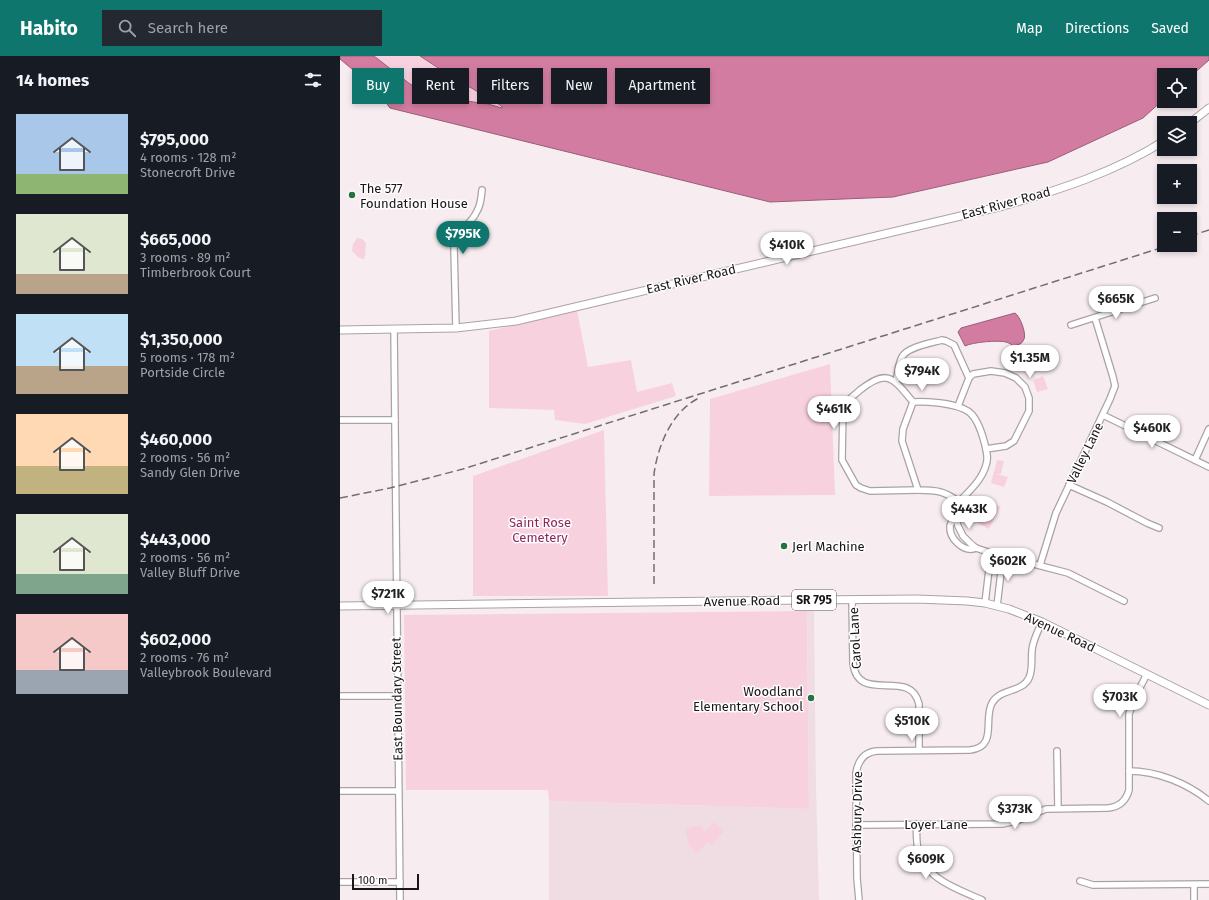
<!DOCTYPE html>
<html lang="en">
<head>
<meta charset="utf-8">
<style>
  :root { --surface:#171b24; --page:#242831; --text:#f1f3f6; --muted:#9ea1a6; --accent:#0f766e }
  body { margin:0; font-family:"Fira Sans",sans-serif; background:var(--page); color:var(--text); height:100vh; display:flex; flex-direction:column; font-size:15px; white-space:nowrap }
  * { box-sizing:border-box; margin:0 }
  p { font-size:13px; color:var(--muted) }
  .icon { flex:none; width:22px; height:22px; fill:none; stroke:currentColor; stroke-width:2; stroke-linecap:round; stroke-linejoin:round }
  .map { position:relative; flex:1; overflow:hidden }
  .drawer { display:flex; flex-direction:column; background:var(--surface); width:340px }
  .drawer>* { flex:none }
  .guide { position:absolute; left:12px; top:12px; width:380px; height:36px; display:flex; gap:8px }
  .buttons { position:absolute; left:817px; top:12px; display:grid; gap:8px }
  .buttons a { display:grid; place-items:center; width:40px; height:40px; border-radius:0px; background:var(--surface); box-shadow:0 2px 6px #0003; font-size:20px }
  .scale { position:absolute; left:12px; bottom:10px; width:67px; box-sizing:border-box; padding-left:4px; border:2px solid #191617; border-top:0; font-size:11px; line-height:14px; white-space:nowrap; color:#191617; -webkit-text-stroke:3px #fffdfe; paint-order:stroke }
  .price { position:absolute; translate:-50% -34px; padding:0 9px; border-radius:14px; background:#fff; color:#222; font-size:13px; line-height:26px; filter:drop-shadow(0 1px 2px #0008) }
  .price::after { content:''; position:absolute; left:50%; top:24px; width:12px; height:9px; margin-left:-6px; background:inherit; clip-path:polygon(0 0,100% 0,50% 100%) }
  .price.current { background:var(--accent); color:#fff }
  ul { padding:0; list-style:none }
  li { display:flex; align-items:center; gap:12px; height:100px; padding:0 16px }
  li span { display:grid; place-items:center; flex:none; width:112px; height:80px; border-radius:0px; color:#555 }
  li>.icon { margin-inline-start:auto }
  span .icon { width:48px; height:48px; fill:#fffc; stroke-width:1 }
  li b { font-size:17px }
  h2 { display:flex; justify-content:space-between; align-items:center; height:48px; padding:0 16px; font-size:17px }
  .chip { padding:0 14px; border-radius:0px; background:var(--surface); box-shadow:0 2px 6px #0003; font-size:14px; line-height:36px }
  .chip.current { background:var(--accent); color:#fff }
  header { display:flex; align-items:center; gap:24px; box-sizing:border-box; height:56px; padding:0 20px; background:var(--accent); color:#fff }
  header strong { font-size:19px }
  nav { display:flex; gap:22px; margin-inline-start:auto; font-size:14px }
  .search { width:280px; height:36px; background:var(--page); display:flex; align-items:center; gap:10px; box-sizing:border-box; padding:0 14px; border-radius:0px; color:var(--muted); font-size:15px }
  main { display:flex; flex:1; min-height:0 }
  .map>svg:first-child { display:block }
  .built { fill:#f0dde4 }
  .green { fill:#f8d1df }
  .water { fill:#d37ca1; stroke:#9b5d78 }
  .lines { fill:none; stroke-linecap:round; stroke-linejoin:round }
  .minor-casing { stroke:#aba2a5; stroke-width:8 }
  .major-casing { stroke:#aba2a5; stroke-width:9 }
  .minor { stroke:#fff; stroke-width:5.5 }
  .major { stroke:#fff; stroke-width:7 }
  .rail { stroke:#746e70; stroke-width:1.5; stroke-dasharray:8 4; stroke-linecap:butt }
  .poi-dot { fill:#257343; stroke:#fffdfe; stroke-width:1.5 }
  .labels { text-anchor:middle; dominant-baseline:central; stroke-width:3; stroke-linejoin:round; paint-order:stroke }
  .shield { fill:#fffdfe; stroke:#5e5b5c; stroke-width:1 }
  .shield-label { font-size:12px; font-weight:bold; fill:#191617 }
  .poi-label { font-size:13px; fill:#191617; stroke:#fffdfe; text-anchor:start }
  .street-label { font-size:13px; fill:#191617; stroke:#fffdfe }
  .park-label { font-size:13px; fill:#8e285c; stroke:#fffdfe }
</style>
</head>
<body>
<header>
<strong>Habito</strong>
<div class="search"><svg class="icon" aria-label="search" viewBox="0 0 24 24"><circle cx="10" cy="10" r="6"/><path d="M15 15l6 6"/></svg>Search here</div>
<nav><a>Map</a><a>Directions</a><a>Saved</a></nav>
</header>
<main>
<section class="drawer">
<h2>14 homes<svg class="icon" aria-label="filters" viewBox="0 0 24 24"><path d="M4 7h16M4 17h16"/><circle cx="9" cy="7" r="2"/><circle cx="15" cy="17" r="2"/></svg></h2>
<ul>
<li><span style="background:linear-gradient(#a9c7e8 75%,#8fb573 0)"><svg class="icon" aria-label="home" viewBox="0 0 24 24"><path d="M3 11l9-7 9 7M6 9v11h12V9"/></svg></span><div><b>$795,000</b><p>4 rooms · 128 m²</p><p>Stonecroft Drive</p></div></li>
<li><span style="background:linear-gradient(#dfe7d0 75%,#b9a48a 0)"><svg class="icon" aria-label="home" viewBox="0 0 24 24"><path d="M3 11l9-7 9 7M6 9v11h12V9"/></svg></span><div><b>$665,000</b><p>3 rooms · 89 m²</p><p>Timberbrook Court</p></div></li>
<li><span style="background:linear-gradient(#bfe0f5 65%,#b9a48a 0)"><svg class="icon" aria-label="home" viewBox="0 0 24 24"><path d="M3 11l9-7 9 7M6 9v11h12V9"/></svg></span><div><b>$1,350,000</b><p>5 rooms · 178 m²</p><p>Portside Circle</p></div></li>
<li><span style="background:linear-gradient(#ffd9b3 65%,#c2b280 0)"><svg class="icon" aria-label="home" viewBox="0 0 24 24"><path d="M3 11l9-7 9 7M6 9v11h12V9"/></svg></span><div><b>$460,000</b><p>2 rooms · 56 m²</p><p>Sandy Glen Drive</p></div></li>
<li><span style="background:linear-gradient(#dfe7d0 75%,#7fa58c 0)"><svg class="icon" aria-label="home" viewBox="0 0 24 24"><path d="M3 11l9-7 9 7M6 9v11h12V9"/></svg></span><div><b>$443,000</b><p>2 rooms · 56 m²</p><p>Valley Bluff Drive</p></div></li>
<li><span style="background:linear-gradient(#f6c9c9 70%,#9aa5b1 0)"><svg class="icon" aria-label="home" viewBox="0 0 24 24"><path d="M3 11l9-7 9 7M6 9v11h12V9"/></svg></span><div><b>$602,000</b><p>2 rooms · 76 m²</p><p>Valleybrook Boulevard</p></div></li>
</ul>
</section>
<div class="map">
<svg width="869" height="844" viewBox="0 0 869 844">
  <rect width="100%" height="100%" fill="#f7edf1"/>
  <path class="built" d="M467,555H474L476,730L479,844H209V745L469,753Z"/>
  <g class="green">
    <path d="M34,0H80L106,17L118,21L128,30L162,51L148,48L125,46L111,40L100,41L87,38L70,28Z"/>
    <path d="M17,182L22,183L26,187L25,201L24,203L19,202L12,195L13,188Z"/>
    <path d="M237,254L248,311L291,304L297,336L332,327L336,340L245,368L215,364L214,354L149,352V275Z"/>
    <path d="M490,308L495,439L369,440L370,343Z"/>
    <path d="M703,320L708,333L697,336L693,324Z"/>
    <path d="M264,374L268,540H133V420Z"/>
    <path d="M657,404L664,405L661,418H656L668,421L664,431L651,427Z"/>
    <path d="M639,441L660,451L649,473L628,462Z"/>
    <path d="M467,555L469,753L209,745L208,734H66L64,559Z"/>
    <path d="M374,766L384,775L371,789L368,786L357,797L349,789L345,773L361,769L364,776Z"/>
  </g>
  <g class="water">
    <path d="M0,0H34L70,28L87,38L100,41H113L119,44L148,48L162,52V51L160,49L128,30L118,21L106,17L80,0H869V4L850,21V19H824V43L803,62L708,106L553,141L430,146L50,52L37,34L0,3Z"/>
    <path d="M675,257C680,260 688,280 683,285C682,288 677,289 674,290C671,289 670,287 666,286C658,284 633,286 625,290L618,276L621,272Z"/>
  </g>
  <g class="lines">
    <g class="minor-casing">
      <g id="minor">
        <path d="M731,269L815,242"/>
        <path d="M116,272L114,192C117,172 130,171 137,155C141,149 141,141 142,134"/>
        <path d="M54,274L60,844"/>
        <path d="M556,326C558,318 558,308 562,301C567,291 591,287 602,284L606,285L614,289L629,322"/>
        <path d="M573,346C553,322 548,312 520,334C514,340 506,344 503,352L502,404L516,429L521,432L530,435L578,434"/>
        <path d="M618,350L629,322L633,318L651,315L665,317L676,322L685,331L689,342V355L674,385L666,390L646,393"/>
        <path d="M763,359L869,411"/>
        <path d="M0,364H55"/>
        <path d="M855,404L869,373"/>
        <path d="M729,429L767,446L807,467L819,472"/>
        <path d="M619,446C629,435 642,424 646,409C649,402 646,393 644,385C636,356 629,351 600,347C591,346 582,345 573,346L563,373L562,385L578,434C596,434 605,435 619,446L616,463L618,470L623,480L631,488L636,492L651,497L728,517L784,545"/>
        <path d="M616,459C614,462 611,466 610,470C609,483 624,497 636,492"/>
        <path d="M700,509L716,457L770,343L775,330L773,321L755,262"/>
        <path d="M512,544L513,607C518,650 570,610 579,648V694"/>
        <path d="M645,547L651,497"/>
        <path d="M657,550L663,499"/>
        <path d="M0,640H57"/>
        <path d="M717,695L718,752"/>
        <path d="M789,715C817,715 847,727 869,745"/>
        <path d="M0,735H58"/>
        <path d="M576,768C577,776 576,785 578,793C584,823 618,833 642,844"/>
        <path d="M516,769L662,768L676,765L706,753L768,752C779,751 786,745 789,734V658L795,641L807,618"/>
        <path d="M740,825L753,829L869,828"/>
        <path d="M0,826H60"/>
        <path d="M854,829V844"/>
        <path d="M519,844L517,822L516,717C518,705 524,696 537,695L630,694C658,691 643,663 652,647C660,632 682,637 689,622C693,613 691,604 692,594C693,584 698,575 702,566"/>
      </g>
    </g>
    <g class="major-casing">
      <g id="major">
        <path d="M850,67L869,52"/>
        <path d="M0,274L116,272L176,265L663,150C719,134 775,116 824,85"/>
        <path d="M0,550L470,544L577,543L627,545L645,547L669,553L702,566L869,649"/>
      </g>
    </g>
    <use href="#minor" class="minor"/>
    <use href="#major" class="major"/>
    <g class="rail">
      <path d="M850,180L869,174"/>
      <path d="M0,442L50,432L123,413L830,189"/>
      <path d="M314,528V418C318,389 332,354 361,341"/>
    </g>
  </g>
  <g class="poi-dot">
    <circle cx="12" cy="139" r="4"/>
    <circle cx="444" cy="490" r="4"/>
    <circle cx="471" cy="642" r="4"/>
  </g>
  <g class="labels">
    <rect class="shield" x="452" y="534" width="44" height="20" rx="3"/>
    <g class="shield-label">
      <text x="474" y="544">SR 795</text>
    </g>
    <g class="poi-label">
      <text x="20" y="132">The 577<tspan x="20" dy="15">Foundation House</tspan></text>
      <text x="452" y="490">Jerl Machine</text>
      <text x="463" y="635" text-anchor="end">Woodland<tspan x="463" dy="15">Elementary School</tspan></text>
    </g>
    <g class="street-label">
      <text transform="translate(666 147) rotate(-15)">East River Road</text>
      <text transform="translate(351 223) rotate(-13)">East River Road</text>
      <text transform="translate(745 397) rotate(-64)">Valley Lane</text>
      <text transform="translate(402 545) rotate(-1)">Avenue Road</text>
      <text transform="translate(720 576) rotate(25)">Avenue Road</text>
      <text transform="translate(515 582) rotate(-93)">Carol Lane</text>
      <text transform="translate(57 643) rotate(-91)">East Boundary Street</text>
      <text transform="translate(517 756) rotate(-89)">Ashbury Drive</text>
      <text x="596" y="768">Loyer Lane</text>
    </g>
    <g class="park-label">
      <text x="200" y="466">Saint Rose<tspan x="200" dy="15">Cemetery</tspan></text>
    </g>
  </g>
</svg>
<div class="buttons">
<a><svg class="icon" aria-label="locate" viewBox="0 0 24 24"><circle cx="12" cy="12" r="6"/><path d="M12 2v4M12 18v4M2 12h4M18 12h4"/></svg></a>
<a><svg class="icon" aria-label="layers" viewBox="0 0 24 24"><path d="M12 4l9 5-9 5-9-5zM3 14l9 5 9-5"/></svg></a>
<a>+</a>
<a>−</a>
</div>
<div class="scale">100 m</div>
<b class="price current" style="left:123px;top:199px">$795K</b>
<b class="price" style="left:447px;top:210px">$410K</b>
<b class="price" style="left:776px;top:264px">$665K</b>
<b class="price" style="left:690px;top:323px">$1.35M</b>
<b class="price" style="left:582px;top:336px">$794K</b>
<b class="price" style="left:494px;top:374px">$461K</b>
<b class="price" style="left:812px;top:393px">$460K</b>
<b class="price" style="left:629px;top:474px">$443K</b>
<b class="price" style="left:668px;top:526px">$602K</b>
<b class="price" style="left:48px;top:559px">$721K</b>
<b class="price" style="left:780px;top:662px">$703K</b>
<b class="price" style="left:572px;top:686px">$510K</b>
<b class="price" style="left:675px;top:774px">$373K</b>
<b class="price" style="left:586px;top:824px">$609K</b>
<div class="guide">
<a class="chip current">Buy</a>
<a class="chip">Rent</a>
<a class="chip">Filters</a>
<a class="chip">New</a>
<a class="chip">Apartment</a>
</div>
</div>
</main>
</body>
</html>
